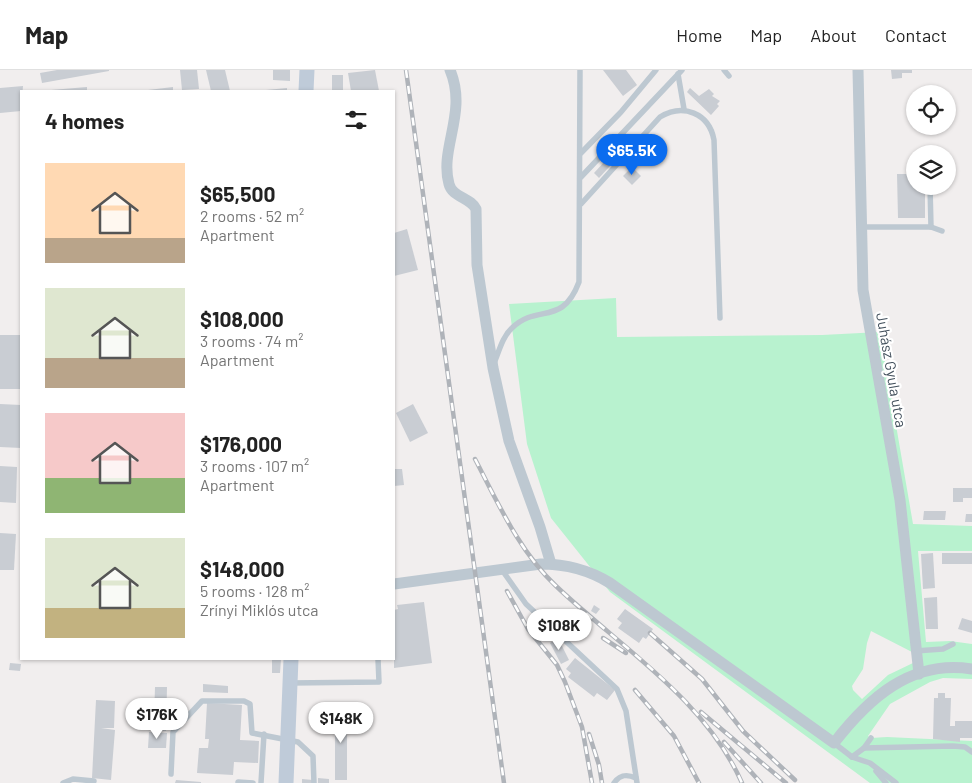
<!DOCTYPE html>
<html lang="en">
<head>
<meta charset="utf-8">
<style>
  :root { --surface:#fff; --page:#f6f6f6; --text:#222; --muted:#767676; --line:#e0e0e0; --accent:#0a6cef }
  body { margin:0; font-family:Barlow,sans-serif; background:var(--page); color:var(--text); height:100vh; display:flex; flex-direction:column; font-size:19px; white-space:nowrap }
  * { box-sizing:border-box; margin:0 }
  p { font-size:16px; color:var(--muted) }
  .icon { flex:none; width:28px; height:28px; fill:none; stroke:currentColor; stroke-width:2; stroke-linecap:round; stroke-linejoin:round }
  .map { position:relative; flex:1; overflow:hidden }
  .drawer { position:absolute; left:20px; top:20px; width:375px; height:570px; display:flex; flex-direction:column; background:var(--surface); border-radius:0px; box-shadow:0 1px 4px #0004 }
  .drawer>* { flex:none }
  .buttons { position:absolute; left:906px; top:15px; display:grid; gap:10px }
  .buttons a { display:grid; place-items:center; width:50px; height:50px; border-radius:50%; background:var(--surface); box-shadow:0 1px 4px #0004; font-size:25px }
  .price { position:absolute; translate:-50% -42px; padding:0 11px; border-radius:18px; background:#fff; color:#222; font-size:16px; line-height:32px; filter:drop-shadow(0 1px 2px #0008) }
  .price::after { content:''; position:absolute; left:50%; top:30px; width:15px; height:11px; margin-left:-8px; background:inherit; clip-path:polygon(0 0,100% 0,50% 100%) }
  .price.selected { background:var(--accent); color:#fff }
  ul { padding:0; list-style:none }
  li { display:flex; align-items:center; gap:15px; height:125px; padding:0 25px }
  li span { display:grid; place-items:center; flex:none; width:140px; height:100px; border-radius:0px; color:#555 }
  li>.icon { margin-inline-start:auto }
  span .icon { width:60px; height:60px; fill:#fffc; stroke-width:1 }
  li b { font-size:21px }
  h2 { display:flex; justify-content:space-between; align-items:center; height:60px; padding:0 25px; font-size:21px }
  header { display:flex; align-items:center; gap:30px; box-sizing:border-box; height:70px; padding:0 25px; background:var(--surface); border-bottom:1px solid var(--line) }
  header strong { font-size:24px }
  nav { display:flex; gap:28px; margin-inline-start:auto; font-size:18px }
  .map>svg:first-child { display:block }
  .green { fill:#b8f2cf; fill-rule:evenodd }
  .building { fill:#c9cdd3 }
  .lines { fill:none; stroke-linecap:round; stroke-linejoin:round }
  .service { stroke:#bdc8d1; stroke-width:5.5 }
  .minor { stroke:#bdc8d1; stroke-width:11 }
  .secondary { stroke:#bfcbd9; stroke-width:15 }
  .rail-casing { stroke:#afb3b9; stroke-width:4.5 }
  .rail { stroke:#fff; stroke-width:2.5; stroke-dasharray:8; stroke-linecap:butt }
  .labels { text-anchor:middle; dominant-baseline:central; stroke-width:4.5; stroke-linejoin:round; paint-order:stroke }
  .street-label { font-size:15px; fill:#44515d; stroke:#fff }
</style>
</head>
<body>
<header>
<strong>Map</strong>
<nav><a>Home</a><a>Map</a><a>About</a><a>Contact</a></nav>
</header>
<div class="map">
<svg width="972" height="713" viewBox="0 0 972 713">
  <rect width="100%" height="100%" fill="#f1eeee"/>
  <path class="green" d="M616,228L617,267L822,265L880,262L913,454L972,456V481H918L926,572L950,571L972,574V609L943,608L930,612L890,634L868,666L871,668L887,667L972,671V713H870L610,522L551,448L527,374L509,234ZM871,561L912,582L913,593L888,605L862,629L853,620L852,616L863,599L867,573Z"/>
  <g class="building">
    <path d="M57,0H109V1L42,13L40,3Z"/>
    <path d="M180,0H197L199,19L182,20Z"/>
    <path d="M206,0H225L230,21H211Z"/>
    <path d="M273,0H290V11L273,10Z"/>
    <path d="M375,0L379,21H351L348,3Z"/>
    <path d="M603,0H626L637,15L623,26Z"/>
    <path d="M891,0H912V3H902V8L892,9Z"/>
    <rect x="332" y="5" width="11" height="16"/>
    <path d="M23,16L21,41L0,43V18Z"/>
    <path d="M87,17V21H51V20Z"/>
    <path d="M173,17V21H148V20Z"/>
    <path d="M287,18V21H266V20Z"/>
    <path d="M690,18L699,26L709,19L714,24L712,26L720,31L717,34L719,36L711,45L687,22Z"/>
    <path d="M605,91L610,96L599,108L594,103Z"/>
    <path d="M632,97L641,106L632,115L623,106Z"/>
    <path d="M897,104H915V116H925V148H898Z"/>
    <path d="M407,159L418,200L394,206V163Z"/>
    <rect x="0" y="265" width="21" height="54"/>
    <path d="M0,334L21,335V378L0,377Z"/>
    <path d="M413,334L428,363L410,372L396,343Z"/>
    <path d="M0,396L17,397L16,433L0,432Z"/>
    <path d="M394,399H402L404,415L394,416Z"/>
    <path d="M953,418H972V428H963V432H953Z"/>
    <path d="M924,441H946L945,450H923Z"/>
    <path d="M966,444H972V452H965Z"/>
    <path d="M0,463L16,464L14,500H0Z"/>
    <path d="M933,483L935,518L923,519L921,484Z"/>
    <rect x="942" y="483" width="30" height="11"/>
    <path d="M937,527L938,559H926L924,528Z"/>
    <path d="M424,532L432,593L394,598V540L398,539L397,535Z"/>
    <path d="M594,535L600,539L596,544L591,541Z"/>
    <path d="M625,539L653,559L646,569L643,567L639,573L618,558L622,553L617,549Z"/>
    <path d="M962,548L972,551V563L958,559Z"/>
    <path d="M558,568L569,590L561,594L550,573Z"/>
    <path d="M575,588L615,620L607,630L597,623L594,627L568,607L571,603L566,599Z"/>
    <path d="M272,589H281L280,603H272Z"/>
    <path d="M10,593L21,594L20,601L9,600Z"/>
    <path d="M203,614L228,616V623L203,622Z"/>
    <path d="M155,617H167L166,661L148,660L149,650H154Z"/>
    <path d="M938,623H945V628H951L950,656H955V651H972V668H960V672L933,669L934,628H938Z"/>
    <path d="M96,630L115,631L114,658H101L115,660L111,710L92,708Z"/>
    <path d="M207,633L242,635L240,670L259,671L258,693L234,692L233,705L197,703L199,678H208L209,669H205Z"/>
    <rect x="335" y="639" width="12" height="71"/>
    <path d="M149,662L167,663L166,678H148Z"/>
    <path d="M318,708L329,709V713H318Z"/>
    <path d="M302,709L313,710L312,713H302Z"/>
    <path d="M176,710L201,712V713H175Z"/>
  </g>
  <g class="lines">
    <g class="service">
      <path d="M724,0L729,6"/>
      <path d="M678,4L684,39"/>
      <path d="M581,83L621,42L656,0"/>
      <path d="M581,107L682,0"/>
      <path d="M930,116L931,157"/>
      <path d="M581,134L660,47C683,33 709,43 714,70L720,248"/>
      <path d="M862,157H931L942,161"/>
      <path d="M494,293C499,282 502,267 512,258C538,233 562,257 579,212L580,0"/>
      <path d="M502,500L526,534L617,619L626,641L637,713"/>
      <path d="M915,581L943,579L953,574"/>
      <path d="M290,613L379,612L378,589"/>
      <path d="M834,673L852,687L870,693L896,713"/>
      <path d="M864,678L953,676L965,677L972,682"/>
      <path d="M852,687L864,678L871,668"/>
      <path d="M876,701L886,713"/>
      <path d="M171,704L173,662L202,631H244L250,634L252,663L298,672L313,686L314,713"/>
      <path d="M238,712L253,713"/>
      <path d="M63,713L73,709L94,711"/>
      <path d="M261,713L264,664"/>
      <path d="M614,713C620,704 627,704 636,708"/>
    </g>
    <g class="minor">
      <path d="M450,0C468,43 439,78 449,114C452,127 471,128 476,139L477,195L493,298L509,371L540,457L551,494"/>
      <path d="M858,0L863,220L900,430L919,604"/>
      <path d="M394,514L541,494C566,494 589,500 610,513L834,673C868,629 911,589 972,599"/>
    </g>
    <g class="secondary">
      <path d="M306,21L307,0"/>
      <path d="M286,713L291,589"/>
    </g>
    <g class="rail-casing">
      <g id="rail">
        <path d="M406,0L504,713"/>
        <path d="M475,389C498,433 519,481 556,516C620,577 705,629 742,713"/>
        <path d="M507,521L528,559L557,595L565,612L582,657L592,713"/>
        <path d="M650,563L702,609L743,661L795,710"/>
        <path d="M603,568L626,583"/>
        <path d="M635,620L674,666L699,713"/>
        <path d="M701,642L786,713"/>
        <path d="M589,664L599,695L602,713"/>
        <path d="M724,672L761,713"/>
      </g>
    </g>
    <use href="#rail" class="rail"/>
  </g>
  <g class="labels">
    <g class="street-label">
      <text transform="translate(892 300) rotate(80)">Juhász Gyula utca</text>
    </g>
  </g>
</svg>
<div class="buttons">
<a><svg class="icon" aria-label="locate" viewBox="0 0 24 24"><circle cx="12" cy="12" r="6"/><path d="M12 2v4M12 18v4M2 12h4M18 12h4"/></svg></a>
<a><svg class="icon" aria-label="layers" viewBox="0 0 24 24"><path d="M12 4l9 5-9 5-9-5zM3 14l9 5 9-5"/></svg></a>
</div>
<b class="price selected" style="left:632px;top:106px">$65.5K</b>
<b class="price" style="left:559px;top:581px">$108K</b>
<b class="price" style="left:157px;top:670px">$176K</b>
<b class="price" style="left:341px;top:674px">$148K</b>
<section class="drawer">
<h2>4 homes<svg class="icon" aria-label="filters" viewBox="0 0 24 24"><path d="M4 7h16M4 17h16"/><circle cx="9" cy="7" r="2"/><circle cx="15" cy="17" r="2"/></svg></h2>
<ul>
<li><span style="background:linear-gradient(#ffd9b3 75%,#b9a48a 0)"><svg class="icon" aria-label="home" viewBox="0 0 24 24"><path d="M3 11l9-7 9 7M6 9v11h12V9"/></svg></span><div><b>$65,500</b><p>2 rooms · 52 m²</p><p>Apartment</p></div></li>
<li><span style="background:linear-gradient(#dfe7d0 70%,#b9a48a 0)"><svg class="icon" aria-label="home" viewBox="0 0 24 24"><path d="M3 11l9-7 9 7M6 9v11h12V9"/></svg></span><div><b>$108,000</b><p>3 rooms · 74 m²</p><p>Apartment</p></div></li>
<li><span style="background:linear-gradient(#f6c9c9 65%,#8fb573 0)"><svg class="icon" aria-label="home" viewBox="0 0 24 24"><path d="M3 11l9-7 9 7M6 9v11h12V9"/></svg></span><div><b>$176,000</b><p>3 rooms · 107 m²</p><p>Apartment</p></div></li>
<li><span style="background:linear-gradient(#dfe7d0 70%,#c2b280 0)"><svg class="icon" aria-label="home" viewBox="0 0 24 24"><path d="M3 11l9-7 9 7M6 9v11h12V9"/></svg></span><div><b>$148,000</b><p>5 rooms · 128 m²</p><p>Zrínyi Miklós utca</p></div></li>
</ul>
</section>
</div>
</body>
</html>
